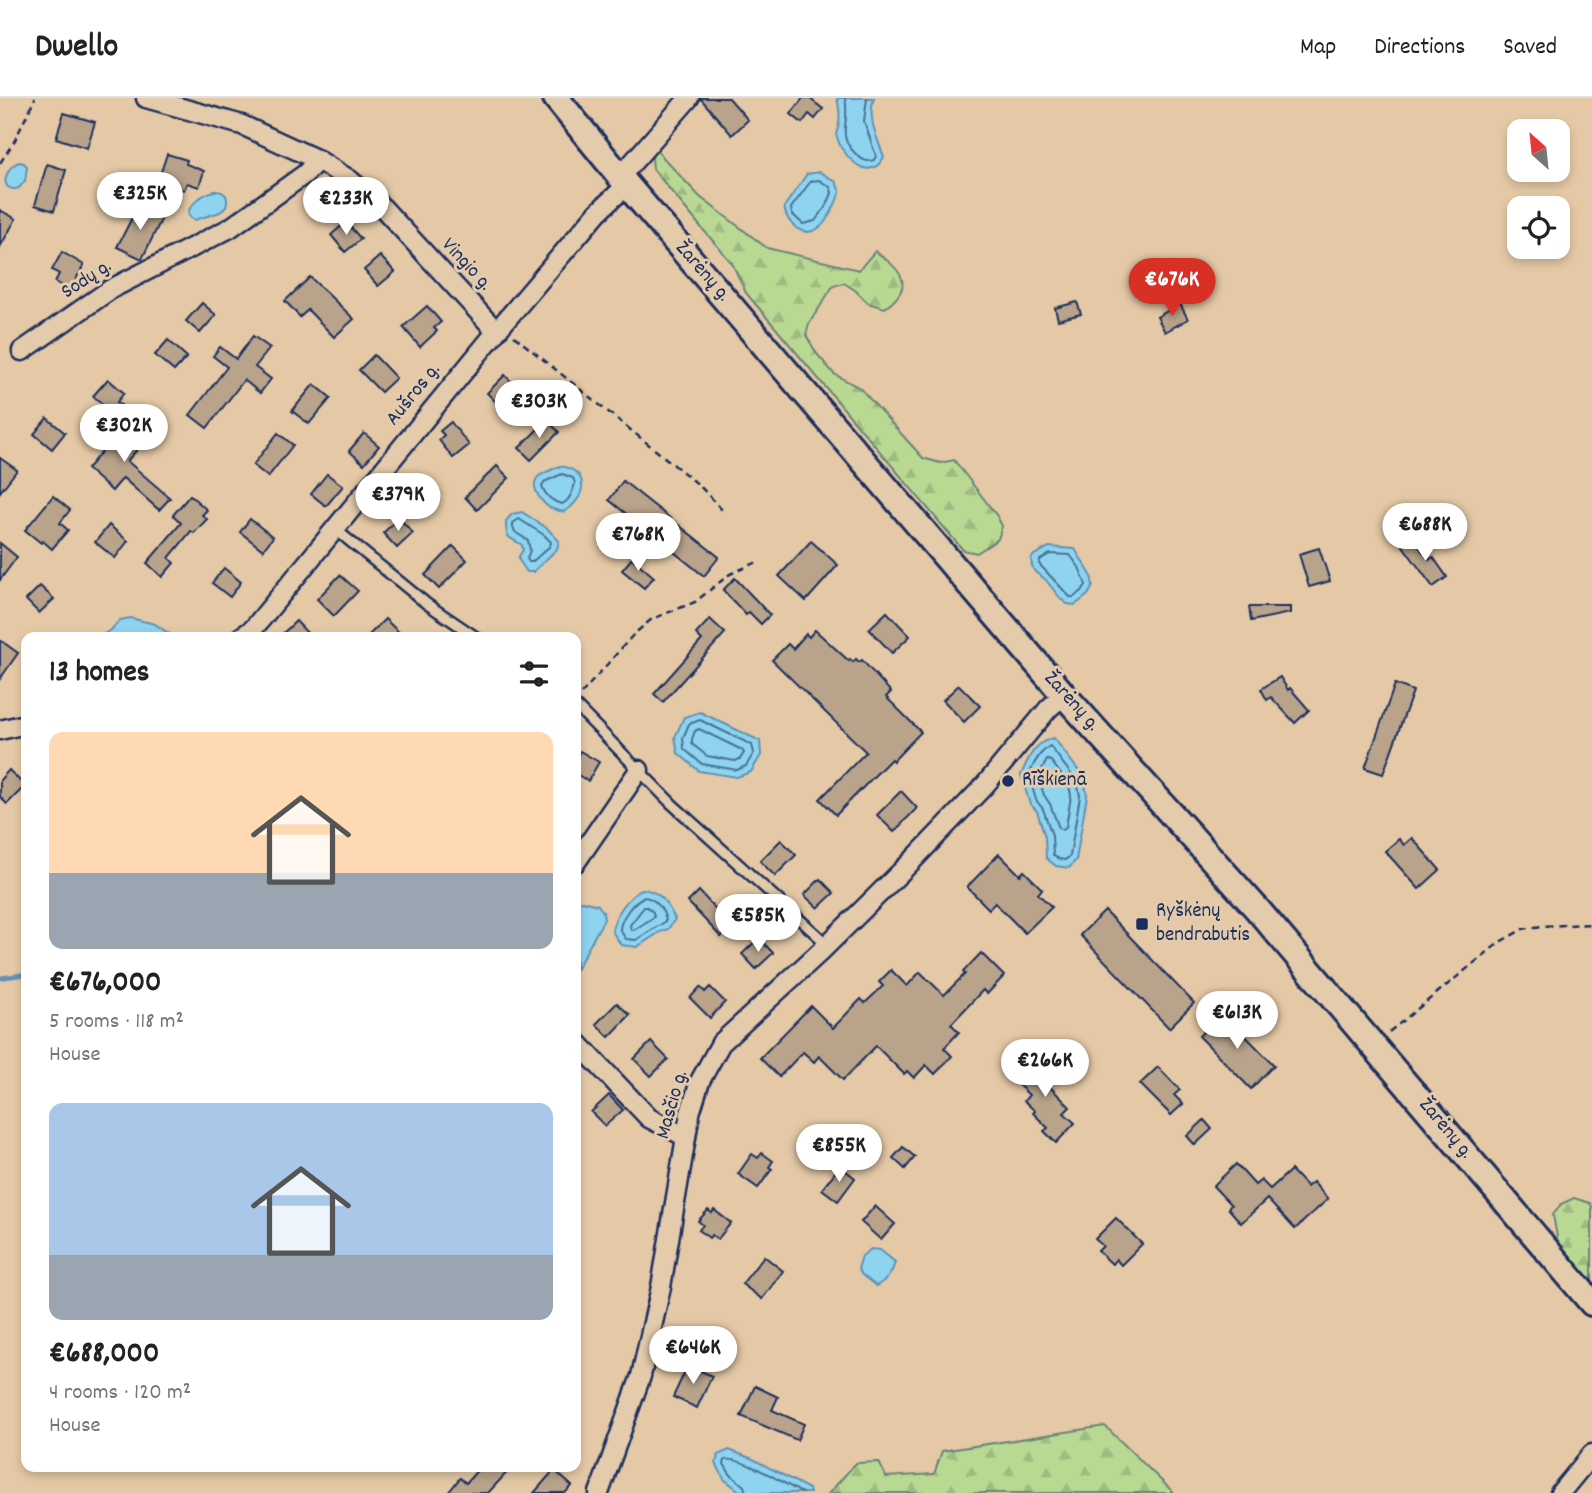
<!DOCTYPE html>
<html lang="en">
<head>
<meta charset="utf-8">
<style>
  :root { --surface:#fff; --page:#f6f6f6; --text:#222; --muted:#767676; --line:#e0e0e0; --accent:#d93025 }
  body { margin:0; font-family:Dekko,sans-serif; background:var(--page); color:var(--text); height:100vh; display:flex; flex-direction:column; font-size:26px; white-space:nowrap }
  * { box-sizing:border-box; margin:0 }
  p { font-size:23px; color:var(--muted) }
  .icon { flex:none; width:38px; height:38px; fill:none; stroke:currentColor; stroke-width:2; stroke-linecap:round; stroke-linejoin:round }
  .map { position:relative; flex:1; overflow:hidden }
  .drawer { position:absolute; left:21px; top:534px; width:560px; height:840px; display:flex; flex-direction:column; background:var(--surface); border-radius:14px; box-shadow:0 4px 10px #0003 }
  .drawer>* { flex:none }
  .needle { width:46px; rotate:333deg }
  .fabs { position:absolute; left:1507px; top:21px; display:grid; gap:14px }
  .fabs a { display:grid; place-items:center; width:63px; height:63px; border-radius:14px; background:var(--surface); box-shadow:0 4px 10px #0003; font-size:35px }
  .price { position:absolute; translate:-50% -60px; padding:0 16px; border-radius:24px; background:#fff; color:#222; font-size:23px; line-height:46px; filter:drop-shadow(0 2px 4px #0008) }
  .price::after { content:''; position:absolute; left:50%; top:42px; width:21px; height:16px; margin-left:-10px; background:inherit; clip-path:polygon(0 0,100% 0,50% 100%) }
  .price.active { background:var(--accent); color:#fff }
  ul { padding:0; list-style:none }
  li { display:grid; align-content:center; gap:14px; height:371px; padding:0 28px }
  li span { display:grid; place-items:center; height:217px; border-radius:14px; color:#555 }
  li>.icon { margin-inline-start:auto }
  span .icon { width:126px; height:126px; fill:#fffc; stroke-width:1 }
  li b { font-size:30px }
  h2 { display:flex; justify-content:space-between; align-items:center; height:84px; padding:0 28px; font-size:30px }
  header { display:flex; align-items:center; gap:42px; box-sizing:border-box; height:98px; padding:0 35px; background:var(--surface); border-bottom:2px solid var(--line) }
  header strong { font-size:33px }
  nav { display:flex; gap:38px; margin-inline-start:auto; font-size:24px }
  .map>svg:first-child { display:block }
  .forest { fill:url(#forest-firs); stroke:#6a8478; stroke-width:2 }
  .water { fill:#8ed4ef; stroke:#6092b5; stroke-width:2 }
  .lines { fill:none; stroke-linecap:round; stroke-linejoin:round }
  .shore { stroke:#497198; stroke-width:2 }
  .stream { stroke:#6092b5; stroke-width:4.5 }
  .building { fill:#b9a48b; stroke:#1b2f5e; stroke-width:2 }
  .lane-casing { stroke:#1b2f5e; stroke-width:14 }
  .street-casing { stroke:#1b2f5e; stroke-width:23 }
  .secondary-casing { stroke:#1b2f5e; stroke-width:30 }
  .path { stroke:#1b2f5e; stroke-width:2.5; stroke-dasharray:7 5; stroke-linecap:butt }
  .lane { stroke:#e4cbac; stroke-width:9 }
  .street { stroke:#e4cbac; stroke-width:18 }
  .secondary { stroke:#e4cbac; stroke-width:24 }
  .poi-dot { fill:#1b2f5e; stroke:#e4cbac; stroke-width:2.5 }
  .labels { text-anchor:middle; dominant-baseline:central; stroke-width:6; stroke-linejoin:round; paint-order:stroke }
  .street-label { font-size:21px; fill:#1b2f5e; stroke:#e4cbac }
  .poi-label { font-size:21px; fill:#1b2f5e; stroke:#e4cbac; text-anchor:start }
</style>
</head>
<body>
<header>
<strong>Dwello</strong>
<nav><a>Map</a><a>Directions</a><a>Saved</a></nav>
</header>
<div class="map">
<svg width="1592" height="1395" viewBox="0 0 1592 1395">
  <defs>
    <pattern id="forest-firs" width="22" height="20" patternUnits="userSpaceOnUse" patternTransform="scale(1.75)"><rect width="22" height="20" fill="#b9d993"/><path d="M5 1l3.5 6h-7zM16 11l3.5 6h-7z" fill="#9ebb81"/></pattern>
  </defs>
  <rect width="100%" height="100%" fill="#e5c9a6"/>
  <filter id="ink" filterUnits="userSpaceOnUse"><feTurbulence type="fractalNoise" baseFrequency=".0143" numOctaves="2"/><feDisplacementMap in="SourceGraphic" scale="14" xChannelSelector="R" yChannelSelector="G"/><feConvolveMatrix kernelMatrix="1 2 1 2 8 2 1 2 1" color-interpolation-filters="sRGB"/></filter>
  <g filter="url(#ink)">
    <g class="forest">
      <path d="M656,52L700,99L767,150L859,172L875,153C899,171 918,186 885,210L868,205L855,192L844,185L833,188L809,226L806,237L817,256L834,276L860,290L923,360L940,365L954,362L997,418L1002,428L998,441L977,455L963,452L763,215L746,195L732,165L700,128L653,71L652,59Z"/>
      <path d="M1574,1100L1590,1105L1592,1109V1185L1558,1145L1553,1117L1561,1106Z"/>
      <path d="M1105,1328L1174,1395H829L856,1365L879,1364L886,1379L934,1376L942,1353Z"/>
    </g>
    <g class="water">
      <path d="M837,0H874C867,21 877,39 884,59C872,81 854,68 843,52C839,48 838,41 836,36C841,24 840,13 837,0Z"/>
      <path d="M19,64L24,65L27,69L25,83L19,90C0,96 2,71 19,64Z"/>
      <path d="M820,74L836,84L840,94C836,105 829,122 820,129C803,142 787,126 784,109L807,76Z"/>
      <path d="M214,93C226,93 229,98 226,109L220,114L195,122L190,119L188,115C192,104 203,96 214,93Z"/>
      <path d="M560,368C593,373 585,403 563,414C557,412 551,411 547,408C539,401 529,386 539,378C545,374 554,371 560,368Z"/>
      <path d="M522,414L548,431L559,443L557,451L533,474H527L519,462V458L523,452L522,447C508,438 506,442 506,423L512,416Z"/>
      <path d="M1049,449L1075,451L1091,477L1093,488L1088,497L1075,507L1067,506L1061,501L1045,481L1035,474L1032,468L1031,461L1034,457Z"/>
      <path d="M130,520L155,526L171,537L172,539H103L104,536L111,532L120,522Z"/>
      <path d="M700,614L760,643L761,657L751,674L737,679L699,673L678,655L675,639L684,619Z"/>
      <path d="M1054,640L1084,680L1087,697L1076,762L1069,770L1056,768L1046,760L1045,739L1037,713L1030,706L1021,677C1028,661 1035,643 1054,640Z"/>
      <path d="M642,791C661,793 667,805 675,821L668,831L660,834L637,849L621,847L612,833C614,817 628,799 642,791Z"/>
      <path d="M582,803L598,807L603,814L604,821L576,872V805Z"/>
      <path d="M871,1151L880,1152L895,1164C892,1176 887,1182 876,1188L862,1177L858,1171L862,1158Z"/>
      <path d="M729,1352L753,1361L809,1391L810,1395H742L724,1381L716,1365L718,1357Z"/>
    </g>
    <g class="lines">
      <g class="shore">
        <path d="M845,0C851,28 834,36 858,58C864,63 867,64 874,62L876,58L864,23L867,0"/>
        <path d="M819,82L830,89L832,95L827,107L815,123L803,126L792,116L791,110L811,83Z"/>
        <path d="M562,376L573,380L575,385C573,393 570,403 562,406C552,404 546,398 542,389L544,384Z"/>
        <path d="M519,421L544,437L551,444L550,448L532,464H529L527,461L530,452L528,443C521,436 512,437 513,425Z"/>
        <path d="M1050,456L1070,457L1079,469L1086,487L1082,493L1074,499H1070L1039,466L1040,462Z"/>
        <path d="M700,622L752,647L754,655L746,668L737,672L702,666L684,651L683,640L689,626Z"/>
        <path d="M699,631L742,652L744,655L740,661L735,663L707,658L692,646V641L695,633Z"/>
        <path d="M1050,648L1077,684L1080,698L1070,758L1065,762L1059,761L1053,757L1052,737L1043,711L1036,702L1029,678C1033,666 1039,654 1050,648Z"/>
        <path d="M1047,662L1051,663L1069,687L1071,698L1066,729L1063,732L1059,730L1050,706L1044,697L1038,679Z"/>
        <path d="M643,799C655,799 663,811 666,822L663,825L636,842L626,841L620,832C620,821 633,804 643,799Z"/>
        <path d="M644,809H647L653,814L654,819L634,832H631L630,827Z"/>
        <path d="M746,1395L744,1388L730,1376L724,1366L725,1362C741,1358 787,1387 802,1395"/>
      </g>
      <path class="stream" d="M0,880L26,876"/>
    </g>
    <g class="building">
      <path d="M700,0H729L748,22L732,37Z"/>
      <path d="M803,0H809L823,11L815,21L809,16L802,25L791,16Z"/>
      <path d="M64,15L95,24L87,50L56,40Z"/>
      <path d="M167,56L187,62L186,66L204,73L199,89L187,85L184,92L158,83Z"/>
      <path d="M47,66L66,72L54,113L35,107Z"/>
      <path d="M139,106L163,118L142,161L117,149Z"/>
      <path d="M0,112L16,121L0,149Z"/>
      <path d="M346,124L361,141L345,154L331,137Z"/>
      <path d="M62,154L84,167L70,192L55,184L59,176L52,172Z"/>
      <path d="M380,158L395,174L378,188L364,172Z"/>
      <path d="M1160,164L1163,170L1171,165L1177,175L1145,194L1137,178Z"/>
      <path d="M310,179L354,221L334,239L308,212L300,219L285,203Z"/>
      <path d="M1077,204L1081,216L1058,222L1055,210Z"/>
      <path d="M202,205L216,217L200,235L186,223Z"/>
      <path d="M1180,206L1188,221L1165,234L1157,219Z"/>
      <path d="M427,208L441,224L434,230L437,233L420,249L403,229Z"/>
      <path d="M253,238L270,250L255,269L271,281L260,295L244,282L207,330L190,317L227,269L213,258L220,249L236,261Z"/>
      <path d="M168,242L187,259L174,273L155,257Z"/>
      <path d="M374,257L396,280L381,294L359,272Z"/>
      <path d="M505,277L520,293L503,311L487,295Z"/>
      <path d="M108,281L124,295L117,304L121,307L114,316L93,298Z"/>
      <path d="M314,286L331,300L309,326L292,313Z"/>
      <path d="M113,318L144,344L127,363L170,400L159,412L123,380L112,393L87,371L112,341L101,332Z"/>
      <path d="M47,320L65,335L52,351L34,336Z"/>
      <path d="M547,322L559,334L531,362L519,350Z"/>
      <path d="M451,324L469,347L453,360L439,342L444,337L440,333Z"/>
      <path d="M278,335L293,347L268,379L253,367Z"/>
      <path d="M364,335L379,348L364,366L349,353Z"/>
      <path d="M0,360L17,372L0,394Z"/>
      <path d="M497,368L509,380L477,412L465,399Z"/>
      <path d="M327,376L343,388L326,408L311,396Z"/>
      <path d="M623,383L719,459L704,478L609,402Z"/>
      <path d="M190,397L207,412L202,417L207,421L194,435L191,433L169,460L174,465L162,479L147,465L181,425L173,417Z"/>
      <path d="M53,398L70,412L60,425L68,432L52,451L43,443L41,445L25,432Z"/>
      <path d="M399,420L413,435L397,450L383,435Z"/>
      <path d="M250,421L273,439L263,452L240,434Z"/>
      <path d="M109,427L128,443L115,460L95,444Z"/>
      <path d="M1413,440L1429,462L1433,459L1447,479L1433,489L1403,448Z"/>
      <path d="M811,443L838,467L806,503L779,478Z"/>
      <path d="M0,445L17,459L0,482Z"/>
      <path d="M453,448L467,462L439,491L425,477Z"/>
      <path d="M1319,450L1330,483L1309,489L1299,456Z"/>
      <path d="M632,460L654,479L644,490L622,472Z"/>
      <path d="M224,470L241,484L230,499L212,485Z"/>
      <path d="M340,477L358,493L334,518L317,501Z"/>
      <path d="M735,480L770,517L761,526L749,514L746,517L723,492Z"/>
      <path d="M40,488L54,501L39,515L26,502Z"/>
      <path d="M1249,509H1290V515L1251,523Z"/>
      <path d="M887,514L910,538L892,555L869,531Z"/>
      <path d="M385,521L404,539H367Z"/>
      <path d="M710,521L725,535L663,604L654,596L702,542L696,536Z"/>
      <path d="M296,523L311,539H279Z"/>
      <path d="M815,532L849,563L850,561L853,564L856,561L859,564L862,562L891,594L886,599L921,634L893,663L891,661L836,717L820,701L866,654L772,562L788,546L793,551L806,536L809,539Z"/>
      <path d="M0,542L18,555L0,581Z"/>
      <path d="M1280,579L1288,592L1290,590L1309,612L1295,625L1271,599L1267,602L1261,591Z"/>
      <path d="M1395,586L1413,593L1383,676L1365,670Z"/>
      <path d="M959,587L980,608L964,624L943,602Z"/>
      <path d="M580,653L599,664L588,683L576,676V660Z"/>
      <path d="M9,672L25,688L7,706L0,699V682Z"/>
      <path d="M901,693L917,710L894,734L877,717Z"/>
      <path d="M1412,740L1440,772L1419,791L1385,753L1399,741L1404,747Z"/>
      <path d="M781,742L796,757L775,778L760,763Z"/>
      <path d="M999,756L1020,777L1024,773L1042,791L1038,796L1052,809L1025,835L995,805L989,811L967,789Z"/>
      <path d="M820,781L834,795L818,810L804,797Z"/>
      <path d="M699,793L732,829L721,839L688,804Z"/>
      <path d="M1105,813L1194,905L1169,930L1080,837Z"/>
      <path d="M759,840L773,855L756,871L742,856Z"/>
      <path d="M981,855L1004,878L987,896L983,892L951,926L959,934L944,950L952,958L935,976L926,967L914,980L907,973L904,976L876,948L843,982L819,958L814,964L803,954L779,979L760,960L811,908L833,930L861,901L865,905L883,888L879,884L891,872L907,888L920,874L944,897L965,876L963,874Z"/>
      <path d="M700,889L705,894L710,889L725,904L710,920L690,900Z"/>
      <path d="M617,905L630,917L609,939L596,926Z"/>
      <path d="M1223,915L1274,967L1251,991L1199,938Z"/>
      <path d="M651,944L668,961L651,978L634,961Z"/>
      <path d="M1036,958L1053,975L1046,983L1051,988L1050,989L1070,1009L1064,1015L1075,1025L1056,1045L1044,1033L1048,1030L1033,1015L1035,1013L1024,1003L1029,997L1013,982Z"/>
      <path d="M1158,969L1180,992L1174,997L1183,1006L1171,1017L1140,986Z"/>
      <path d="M609,997L623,1012L605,1028L591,1014Z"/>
      <path d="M1204,1022L1212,1031L1195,1047L1187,1038Z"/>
      <path d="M903,1049L915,1059L905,1071L893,1060Z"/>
      <path d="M762,1055L773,1063L769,1069L772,1071L758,1090L738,1076L752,1056L758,1060Z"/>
      <path d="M1236,1066L1255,1087L1261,1082L1270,1091L1291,1072L1307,1089L1313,1084L1328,1101L1295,1131L1267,1101L1241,1125L1228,1110L1231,1107L1213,1088Z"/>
      <path d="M840,1068L855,1080L838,1103L822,1091Z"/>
      <path d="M875,1108L895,1126L881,1142L861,1124Z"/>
      <path d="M708,1112L712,1115L714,1112L731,1125L718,1141L712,1137L709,1140L699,1132L703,1127L698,1123Z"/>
      <path d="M1116,1120L1142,1146L1121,1167L1116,1161L1112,1166L1098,1153L1103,1148L1095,1141Z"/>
      <path d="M764,1158L783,1173L762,1201L742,1186Z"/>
      <path d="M688,1267L712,1278L697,1310L673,1299Z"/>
      <path d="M755,1288L778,1299L772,1312L804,1326L797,1342L741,1318Z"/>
      <path d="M481,1368H513L488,1395H448L460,1380L466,1385Z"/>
      <path d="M554,1372L572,1388L565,1395H534Z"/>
    </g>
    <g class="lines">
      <g class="lane-casing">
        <g id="lane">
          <path d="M335,431L427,506L476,539"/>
          <path d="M576,608L672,706L828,847"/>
        </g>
      </g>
      <g class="street-casing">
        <g id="street">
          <path d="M146,0L242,27L318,62L350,82L383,110L496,233"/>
          <path d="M620,79L689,0"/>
          <path d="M22,253L111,191L230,130L305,76L318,62"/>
          <path d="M241,539L253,531L501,228L598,114L627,87"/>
          <path d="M0,632L26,626"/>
          <path d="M576,764L639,672"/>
          <path d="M576,943L649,1020L686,1039"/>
          <path d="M599,1395L641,1278L661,1189L690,1015L700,983L721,945L820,854L913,762L985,687L1049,610L1064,597"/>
          <path d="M1560,1395L1592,1356"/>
        </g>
      </g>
      <g class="secondary-casing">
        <path id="secondary" d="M556,0L627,87L1064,597L1258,812L1592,1205"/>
      </g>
      <g class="path">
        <path d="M0,65L15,42L35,0"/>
        <path d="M514,238L699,387L724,414"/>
        <path d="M581,596L634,536L652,521L695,504L730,476L760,463"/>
        <path d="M1389,934L1500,844L1523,831L1542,828L1592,826"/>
      </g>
      <use href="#lane" class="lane"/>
      <use href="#street" class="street"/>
      <use href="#secondary" class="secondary"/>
    </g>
  </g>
  <g class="poi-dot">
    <circle cx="1008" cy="683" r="7"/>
    <rect x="1135" y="819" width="14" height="14" rx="3.5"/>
  </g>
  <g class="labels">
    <g class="street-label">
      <text transform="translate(466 167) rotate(47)">Vingio g.</text>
      <text transform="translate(702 174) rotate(49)">Žarėnų g.</text>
      <text transform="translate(87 182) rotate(-33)">Sodų g.</text>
      <text transform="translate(414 297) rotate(-51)">Aušros g.</text>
      <text transform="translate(1071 604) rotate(48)">Žarėnų g.</text>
      <text transform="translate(673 1007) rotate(-74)">Masčio g.</text>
      <text transform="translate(1445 1031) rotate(50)">Žarėnų g.</text>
    </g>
    <g class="poi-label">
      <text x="1022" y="683">Rīškienā</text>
      <text x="1156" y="814">Ryškėnų<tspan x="1156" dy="24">bendrabutis</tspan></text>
    </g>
  </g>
</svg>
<div class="fabs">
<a><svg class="needle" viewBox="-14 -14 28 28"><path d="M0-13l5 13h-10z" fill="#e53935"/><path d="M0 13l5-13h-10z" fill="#767676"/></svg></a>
<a><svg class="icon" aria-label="locate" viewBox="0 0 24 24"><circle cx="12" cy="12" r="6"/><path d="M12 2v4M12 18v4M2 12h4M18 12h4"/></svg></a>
</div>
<b class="price" style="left:140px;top:134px">€325K</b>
<b class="price" style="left:346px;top:139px">€233K</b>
<b class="price active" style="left:1172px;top:220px">€676K</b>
<b class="price" style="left:539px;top:342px">€303K</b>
<b class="price" style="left:124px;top:366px">€302K</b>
<b class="price" style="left:398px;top:435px">€379K</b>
<b class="price" style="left:1425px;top:465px">€688K</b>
<b class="price" style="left:638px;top:475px">€768K</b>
<b class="price" style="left:758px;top:856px">€585K</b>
<b class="price" style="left:1237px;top:953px">€613K</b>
<b class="price" style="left:1045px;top:1001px">€266K</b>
<b class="price" style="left:839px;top:1086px">€855K</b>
<b class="price" style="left:693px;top:1288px">€646K</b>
<section class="drawer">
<h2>13 homes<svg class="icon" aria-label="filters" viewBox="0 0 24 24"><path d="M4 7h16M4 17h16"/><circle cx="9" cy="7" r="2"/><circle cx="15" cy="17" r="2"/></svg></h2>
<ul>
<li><span style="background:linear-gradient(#ffd9b3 65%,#9aa5b1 0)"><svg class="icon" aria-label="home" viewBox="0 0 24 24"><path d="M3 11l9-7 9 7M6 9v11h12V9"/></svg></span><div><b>€676,000</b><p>5 rooms · 118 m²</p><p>House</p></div></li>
<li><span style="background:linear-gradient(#a9c7e8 70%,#9aa5b1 0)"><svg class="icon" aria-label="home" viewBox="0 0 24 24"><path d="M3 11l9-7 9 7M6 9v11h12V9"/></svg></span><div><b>€688,000</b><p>4 rooms · 120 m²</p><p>House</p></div></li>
</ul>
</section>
</div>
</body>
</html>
